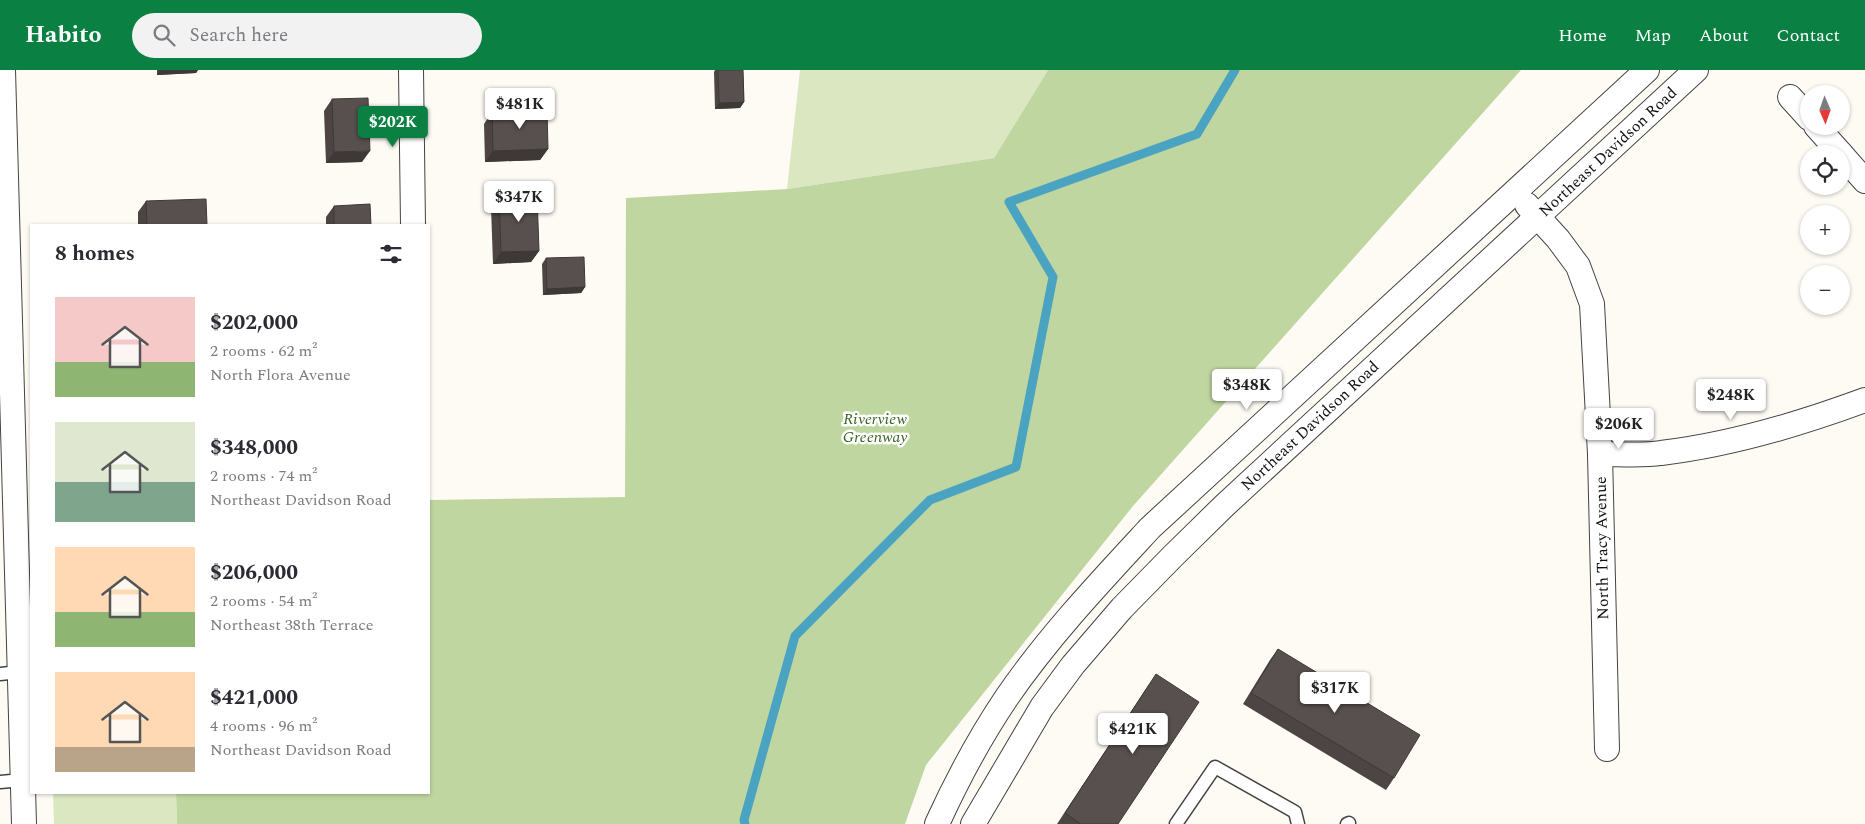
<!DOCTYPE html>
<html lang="en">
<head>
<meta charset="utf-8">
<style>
  :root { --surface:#fff; --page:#f2f2f3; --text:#2b2b33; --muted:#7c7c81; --accent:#0b8043 }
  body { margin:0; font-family:Spectral,serif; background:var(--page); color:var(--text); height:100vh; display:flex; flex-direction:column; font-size:19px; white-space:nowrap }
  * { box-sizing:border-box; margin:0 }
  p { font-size:16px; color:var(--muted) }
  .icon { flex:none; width:28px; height:28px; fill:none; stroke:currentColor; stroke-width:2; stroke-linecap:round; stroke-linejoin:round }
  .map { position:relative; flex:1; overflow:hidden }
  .panel { position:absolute; left:30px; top:154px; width:400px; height:570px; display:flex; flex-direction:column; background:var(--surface); border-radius:0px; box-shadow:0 1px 4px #0004 }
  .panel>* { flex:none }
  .needle { width:32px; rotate:178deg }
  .buttons { position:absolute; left:1800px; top:15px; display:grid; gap:10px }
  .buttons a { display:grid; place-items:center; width:50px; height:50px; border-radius:50%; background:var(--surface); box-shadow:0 1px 4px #0004; font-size:25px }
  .price { position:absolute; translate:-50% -42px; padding:0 11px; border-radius:5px; background:#fff; color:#222; font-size:16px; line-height:32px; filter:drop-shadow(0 1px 2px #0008) }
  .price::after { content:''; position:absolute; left:50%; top:30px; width:15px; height:11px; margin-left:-8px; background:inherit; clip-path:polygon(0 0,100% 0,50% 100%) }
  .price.current { background:var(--accent); color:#fff }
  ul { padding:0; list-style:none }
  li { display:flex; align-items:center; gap:15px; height:125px; padding:0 25px }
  li span { display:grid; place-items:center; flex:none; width:140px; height:100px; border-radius:0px; color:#555 }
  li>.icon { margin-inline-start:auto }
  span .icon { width:60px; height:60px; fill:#fffc; stroke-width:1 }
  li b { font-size:21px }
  h2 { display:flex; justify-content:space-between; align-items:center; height:60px; padding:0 25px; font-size:21px }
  header { display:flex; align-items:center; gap:30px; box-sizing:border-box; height:70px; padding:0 25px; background:var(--accent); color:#fff }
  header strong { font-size:24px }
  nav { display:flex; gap:28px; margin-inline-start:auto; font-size:18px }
  .search { width:350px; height:45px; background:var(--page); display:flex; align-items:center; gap:12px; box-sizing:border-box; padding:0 18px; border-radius:28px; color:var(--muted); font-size:19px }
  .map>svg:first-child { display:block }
  .green { fill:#dae7c0 }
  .forest { fill:#c0d6a1 }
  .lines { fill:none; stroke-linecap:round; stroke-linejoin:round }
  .stream { stroke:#4ba3c2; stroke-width:9 }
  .lane-casing { stroke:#434343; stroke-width:15 }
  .street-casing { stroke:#434343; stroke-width:26 }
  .lane { stroke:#fff; stroke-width:12 }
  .street { stroke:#fff; stroke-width:24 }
  .wall { fill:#4c4543 }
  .shaded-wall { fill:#3e3837 }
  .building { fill:#58504e; stroke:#3e3837 }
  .labels { text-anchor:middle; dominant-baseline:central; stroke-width:5; stroke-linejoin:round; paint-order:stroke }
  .street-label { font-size:16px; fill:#101010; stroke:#fff }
  .park-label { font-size:16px; font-style:italic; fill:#3b6425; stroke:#fff }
</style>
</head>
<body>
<header>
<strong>Habito</strong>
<div class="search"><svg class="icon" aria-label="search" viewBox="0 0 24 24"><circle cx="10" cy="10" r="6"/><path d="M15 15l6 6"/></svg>Search here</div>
<nav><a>Home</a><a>Map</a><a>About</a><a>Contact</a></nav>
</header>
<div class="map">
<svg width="1865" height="754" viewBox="0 0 1865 754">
  <rect width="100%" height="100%" fill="#fefbf5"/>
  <g class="green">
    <path d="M800,0H1048L994,88L787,119Z"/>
    <path d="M53,723H176L177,754H54Z"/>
  </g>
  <path class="forest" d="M1048,0H1521L1133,436L926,695L905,754H177L176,723L429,722V430L625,427L626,128L787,119L994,88Z"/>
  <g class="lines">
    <path class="stream" d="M745,754L744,750L795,566L930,430L1016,397L1053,207L1009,132L1197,64L1235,0"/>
    <g class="lane-casing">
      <g id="lane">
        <path d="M0,604L19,602"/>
        <path d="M0,712L22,710"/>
        <path d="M1176,754L1215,697L1295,742L1298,754"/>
        <path d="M1347,754L1349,753"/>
      </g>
    </g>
    <g class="street-casing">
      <g id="street">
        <path d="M3,0L24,754"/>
        <path d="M411,0L413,155"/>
        <path d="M1790,27L1809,48"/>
        <path d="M1816,56L1841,84"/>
        <path d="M1841,84L1865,111"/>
        <path d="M1527,135L1558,169L1578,196L1592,234L1600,384L1607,679"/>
        <path d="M1600,384C1620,384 1641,386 1661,383C1730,375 1800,354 1865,330"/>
        <path d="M937,754C957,710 980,667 1007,627C1049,566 1100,512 1150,458L1647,0"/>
        <path d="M973,754L1042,637L1073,595L1122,538L1173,486L1225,435L1696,0"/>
      </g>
    </g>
    <use href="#lane" class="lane"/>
    <use href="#street" class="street"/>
  </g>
  <g class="wall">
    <path d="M157,0H198L196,3L157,5Z"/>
    <path d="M715,0H743L744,32L740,38L715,39L714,2Z"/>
    <path d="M332,29L362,92L326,93L324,41Z"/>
    <path d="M492,42L548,79L540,90L485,92L484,54Z"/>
    <path d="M499,125L539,181L531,192L493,194L491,137Z"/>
    <path d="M146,131L207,155H138V142Z"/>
    <path d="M334,136L371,155H326V147Z"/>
    <path d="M546,188L585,217L581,223L543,225L542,194Z"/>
    <path d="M1278,579L1394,708L1386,720L1243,634L1270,590Z"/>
    <path d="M1148,616L1118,754H1057Z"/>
  </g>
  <g class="shaded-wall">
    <path d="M160,0H198L196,3L157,5Z"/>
    <path d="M744,32L740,38L715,39L719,33Z"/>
    <path d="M548,79L540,90L485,92L493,81Z"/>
    <path d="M370,81L362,92L326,93L334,82Z"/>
    <path d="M539,181L531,192L493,194L501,182Z"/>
    <path d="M585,217L581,223L543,225L547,219Z"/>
  </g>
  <g class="building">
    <path d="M718,0H743L744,32L719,33Z"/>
    <path d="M368,28L370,81L334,82L332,29Z"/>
    <path d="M547,40L548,79L493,81L492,42Z"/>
    <path d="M537,124L539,181L501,182L499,125Z"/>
    <path d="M206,129L207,155H147L146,131Z"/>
    <path d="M370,134L371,155H334V136Z"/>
    <path d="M584,187L585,217L547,219L546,188Z"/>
    <path d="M1278,579L1420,665L1394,708L1251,623Z"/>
    <path d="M1156,604L1199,632L1118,754H1081L1065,743Z"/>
  </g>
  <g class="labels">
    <g class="street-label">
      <text transform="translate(1608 82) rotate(-43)">Northeast Davidson Road</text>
      <text transform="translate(1310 356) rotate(-43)">Northeast Davidson Road</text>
      <text transform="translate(1602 478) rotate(-91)">North Tracy Avenue</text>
    </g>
    <g class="park-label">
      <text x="875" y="349">Riverview<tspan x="875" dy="18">Greenway</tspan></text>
    </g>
  </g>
</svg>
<div class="buttons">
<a><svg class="needle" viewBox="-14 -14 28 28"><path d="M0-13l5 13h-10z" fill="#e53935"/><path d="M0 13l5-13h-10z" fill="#7c7c81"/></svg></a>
<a><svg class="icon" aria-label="locate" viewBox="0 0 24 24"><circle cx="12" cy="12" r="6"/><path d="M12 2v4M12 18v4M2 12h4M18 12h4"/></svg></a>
<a>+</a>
<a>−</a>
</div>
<b class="price" style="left:520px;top:60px">$481K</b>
<b class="price current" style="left:393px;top:78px">$202K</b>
<b class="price" style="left:519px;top:153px">$347K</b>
<b class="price" style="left:1247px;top:341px">$348K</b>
<b class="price" style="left:1731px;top:351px">$248K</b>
<b class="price" style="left:1619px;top:380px">$206K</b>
<b class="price" style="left:1335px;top:644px">$317K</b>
<b class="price" style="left:1133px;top:685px">$421K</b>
<section class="panel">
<h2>8 homes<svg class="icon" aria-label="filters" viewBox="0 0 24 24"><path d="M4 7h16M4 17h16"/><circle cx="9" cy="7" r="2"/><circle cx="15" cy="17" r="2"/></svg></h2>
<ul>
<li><span style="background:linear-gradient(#f6c9c9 65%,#8fb573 0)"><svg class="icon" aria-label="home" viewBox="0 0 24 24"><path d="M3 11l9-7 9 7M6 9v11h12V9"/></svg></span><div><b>$202,000</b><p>2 rooms · 62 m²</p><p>North Flora Avenue</p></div></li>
<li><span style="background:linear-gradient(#dfe7d0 60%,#7fa58c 0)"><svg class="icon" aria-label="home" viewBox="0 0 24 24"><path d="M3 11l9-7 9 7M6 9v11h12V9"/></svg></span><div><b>$348,000</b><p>2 rooms · 74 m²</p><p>Northeast Davidson Road</p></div></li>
<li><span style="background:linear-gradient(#ffd9b3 65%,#8fb573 0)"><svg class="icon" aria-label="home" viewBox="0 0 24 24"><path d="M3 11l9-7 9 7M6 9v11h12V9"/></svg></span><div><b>$206,000</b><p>2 rooms · 54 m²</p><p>Northeast 38th Terrace</p></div></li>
<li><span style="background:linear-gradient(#ffd9b3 75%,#b9a48a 0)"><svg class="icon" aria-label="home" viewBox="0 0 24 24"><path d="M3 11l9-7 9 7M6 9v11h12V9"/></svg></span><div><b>$421,000</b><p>4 rooms · 96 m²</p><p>Northeast Davidson Road</p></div></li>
</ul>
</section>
</div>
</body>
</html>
